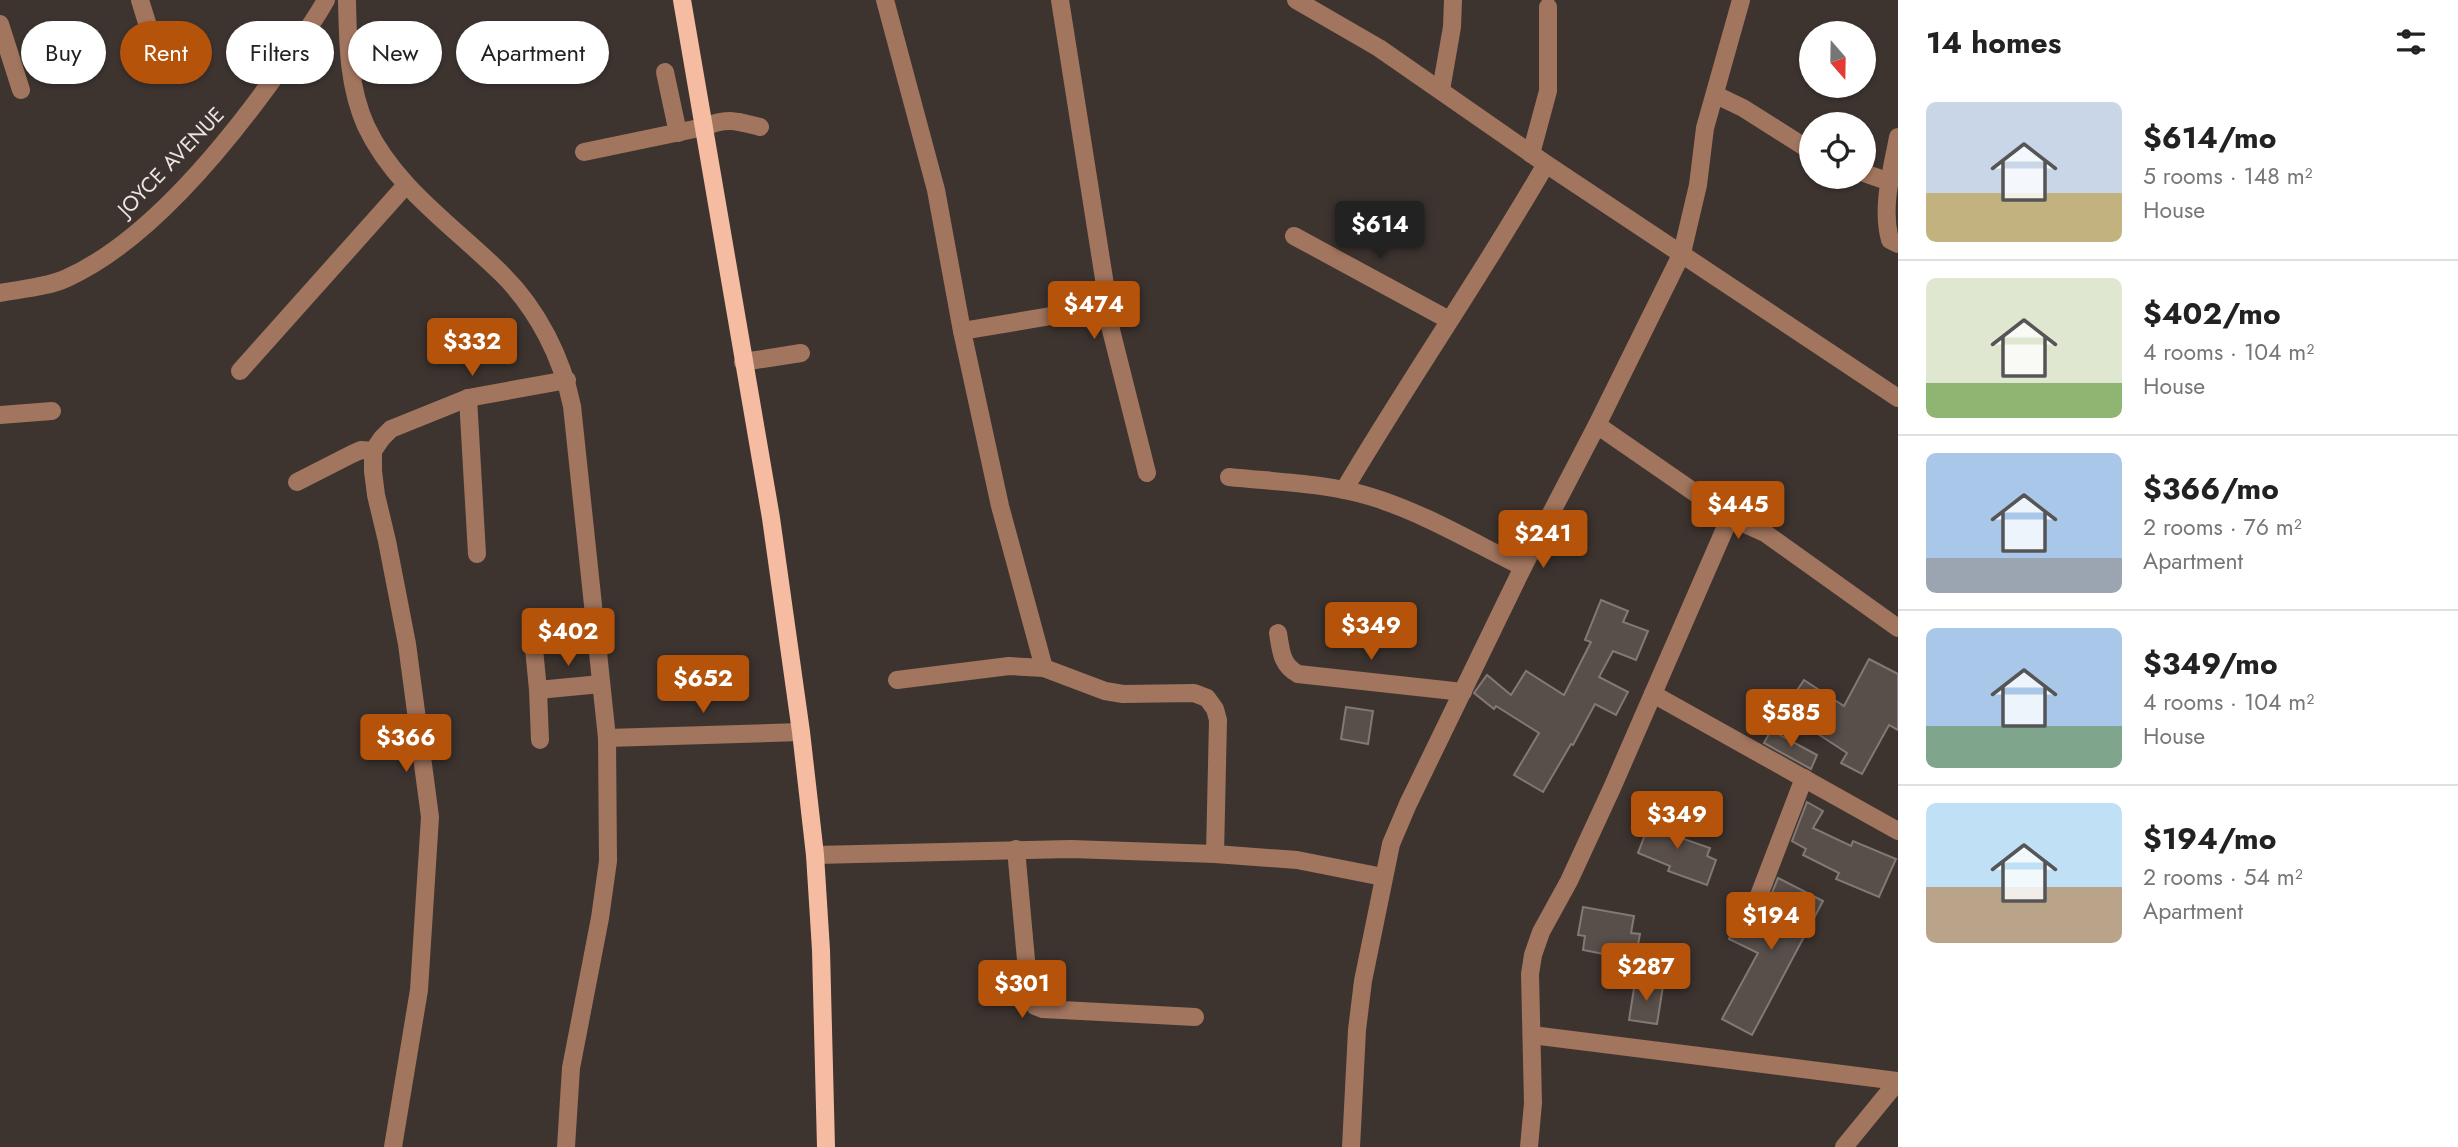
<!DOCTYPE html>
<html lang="en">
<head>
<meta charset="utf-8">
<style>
  :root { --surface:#fff; --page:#f6f6f6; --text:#222; --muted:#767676; --line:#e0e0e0; --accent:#b45309 }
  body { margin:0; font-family:Jost,sans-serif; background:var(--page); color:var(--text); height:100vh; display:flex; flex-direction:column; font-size:26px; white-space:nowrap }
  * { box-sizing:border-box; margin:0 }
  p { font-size:23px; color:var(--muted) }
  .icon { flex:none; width:38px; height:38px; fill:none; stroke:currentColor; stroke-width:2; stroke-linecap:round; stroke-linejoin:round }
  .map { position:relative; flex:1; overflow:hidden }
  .side { display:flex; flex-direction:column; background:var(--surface); width:560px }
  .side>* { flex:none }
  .top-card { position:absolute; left:21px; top:21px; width:665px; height:63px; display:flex; gap:14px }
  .needle { width:46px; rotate:160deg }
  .tools { position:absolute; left:1799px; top:21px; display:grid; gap:14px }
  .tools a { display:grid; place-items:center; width:77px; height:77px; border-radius:50%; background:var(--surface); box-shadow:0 2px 5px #0004; font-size:35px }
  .price { position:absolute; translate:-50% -60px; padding:0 16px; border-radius:7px; background:var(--accent); color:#fff; font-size:23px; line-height:46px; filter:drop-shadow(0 2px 4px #0008) }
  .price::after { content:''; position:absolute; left:50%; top:42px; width:21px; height:16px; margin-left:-10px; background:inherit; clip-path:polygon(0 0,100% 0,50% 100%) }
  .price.selected { background:#222; color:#fff }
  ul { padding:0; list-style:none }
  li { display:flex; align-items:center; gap:21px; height:175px; padding:0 28px }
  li+li { border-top:2px solid var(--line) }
  li span { display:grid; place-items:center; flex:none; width:196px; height:140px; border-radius:10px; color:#555 }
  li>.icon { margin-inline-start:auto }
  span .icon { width:84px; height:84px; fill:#fffc; stroke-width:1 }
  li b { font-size:30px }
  h2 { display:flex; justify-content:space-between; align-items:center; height:84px; padding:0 28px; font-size:30px }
  .chip { padding:0 24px; border-radius:32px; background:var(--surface); box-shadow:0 2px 5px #0004; font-size:24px; line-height:63px }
  .chip.selected { background:var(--accent); color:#fff }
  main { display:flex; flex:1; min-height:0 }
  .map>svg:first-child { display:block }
  .building { fill:#584e4a; stroke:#827974; stroke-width:2 }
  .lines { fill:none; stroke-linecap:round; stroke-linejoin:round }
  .minor { stroke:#a2755e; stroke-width:18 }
  .major { stroke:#f5bca1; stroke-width:18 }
  .labels { text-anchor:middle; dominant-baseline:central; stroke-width:7; stroke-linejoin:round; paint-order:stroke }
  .street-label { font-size:21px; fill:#eae4e2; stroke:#3d3430 }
</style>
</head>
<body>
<main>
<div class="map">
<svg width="1898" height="1147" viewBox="0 0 1898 1147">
  <rect width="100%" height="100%" fill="#3d3430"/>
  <g class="building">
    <path d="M1601,600L1628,611L1623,622L1648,631L1636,660L1613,651L1599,677L1628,692L1616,715L1595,704L1573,745L1571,744L1543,792L1514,775L1539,733L1496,706L1494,709L1474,693L1487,675L1511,695L1526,671L1564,695L1591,642L1585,640Z"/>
    <path d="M1869,659L1898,674V730L1889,725L1862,774L1841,763L1847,753L1783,711L1804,680L1844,706Z"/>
    <path d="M1346,707L1373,711L1368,744L1341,739Z"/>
    <path d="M1771,730L1817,755L1811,769L1764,743Z"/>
    <path d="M1807,802L1823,811L1813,828L1851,846L1853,841L1896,859L1879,897L1836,879L1839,873L1803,855L1806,849L1792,841Z"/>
    <path d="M1653,814L1680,824L1675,836L1710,848L1707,856L1716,860L1707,885L1668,871L1670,866L1638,853Z"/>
    <path d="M1778,878L1823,901L1752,1035L1722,1019L1758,953L1729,939L1735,926L1745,935L1756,932Z"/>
    <path d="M1583,907L1634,916L1631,933L1640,934L1633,972L1606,968L1609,955L1583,950L1585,936L1578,935Z"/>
    <path d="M1635,982L1663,986L1657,1024L1629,1020Z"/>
  </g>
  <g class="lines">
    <g class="minor">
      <path d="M140,0L148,26"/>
      <path d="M347,0C348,44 348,86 366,126C395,188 456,228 503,275C538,310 562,358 572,406L607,738L608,861L600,918L571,1068L566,1147"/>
      <path d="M885,0L936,190L962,331L1000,506L1044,668"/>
      <path d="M1060,0L1105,285"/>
      <path d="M1296,0L1379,48L1546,164L1898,398"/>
      <path d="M0,24L21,90"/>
      <path d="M665,72L678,133"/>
      <path d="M1441,90L1452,27L1453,0"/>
      <path d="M1716,95L1743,108L1811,151"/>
      <path d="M1898,137C1892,170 1881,207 1890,240L1898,244"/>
      <path d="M584,152L704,127C727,117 737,121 760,127"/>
      <path d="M1531,154L1548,91V7"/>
      <path d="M1864,173L1890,182"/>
      <path d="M1294,236L1449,320"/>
      <path d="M0,293C21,289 48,287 67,278C153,239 235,134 288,58C301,39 315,20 326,0"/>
      <path d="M962,331L1098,308L1107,314L1147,473"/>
      <path d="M743,362L801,353"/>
      <path d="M240,371L406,185"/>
      <path d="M468,398L477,554"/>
      <path d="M0,415L52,411"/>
      <path d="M1597,425L1730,517L1765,533L1898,628"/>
      <path d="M1229,477C1277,482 1326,483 1372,497C1424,513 1474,543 1523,567"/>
      <path d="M297,482L352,454L361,450L373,451"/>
      <path d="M1344,490C1409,380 1482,275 1546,164"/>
      <path d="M1278,633C1281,650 1281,665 1298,674L1463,692"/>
      <path d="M533,638L538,690L540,740"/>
      <path d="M897,680L1009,666L1044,668L1105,691L1123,694L1194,693L1207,698L1215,709L1218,720L1215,854"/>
      <path d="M538,690L601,684"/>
      <path d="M1653,694L1898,831"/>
      <path d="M607,738L801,732"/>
      <path d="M1016,849L1029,993L1035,1006L1043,1009L1195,1017"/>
      <path d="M815,855L1071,849L1215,854L1297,860L1383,877"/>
      <path d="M1748,924L1804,778"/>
      <path d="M1532,1035L1898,1081"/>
      <path d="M393,1147L419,990L430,817L407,644L387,541L376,495L373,471V451L382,438L391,429L468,398L567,380"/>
      <path d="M1351,1147L1357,1030L1363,981L1391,844L1408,804L1523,567L1597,425L1682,253L1698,185L1705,128L1741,0"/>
      <path d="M1529,1147L1533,1103L1530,974L1533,955L1541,932L1569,881L1612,788L1730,517"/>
      <path d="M1844,1147L1898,1081"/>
    </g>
    <path class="major" d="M682,0L771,518L801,732L815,855L821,950L826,1147"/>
  </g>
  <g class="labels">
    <g class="street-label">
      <text transform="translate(171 162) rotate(-46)">JOYCE AVENUE</text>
    </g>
  </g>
</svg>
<div class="tools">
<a><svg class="needle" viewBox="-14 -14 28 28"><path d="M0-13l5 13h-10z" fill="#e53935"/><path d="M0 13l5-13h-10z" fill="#767676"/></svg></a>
<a><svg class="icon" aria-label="locate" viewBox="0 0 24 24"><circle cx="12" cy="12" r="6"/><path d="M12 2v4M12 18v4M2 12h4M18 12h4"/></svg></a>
</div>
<b class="price selected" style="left:1380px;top:261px">$614</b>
<b class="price" style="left:1094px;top:341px">$474</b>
<b class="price" style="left:472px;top:378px">$332</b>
<b class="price" style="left:1738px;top:541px">$445</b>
<b class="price" style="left:1543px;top:570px">$241</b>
<b class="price" style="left:1371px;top:662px">$349</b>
<b class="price" style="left:568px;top:668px">$402</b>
<b class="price" style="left:703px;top:715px">$652</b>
<b class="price" style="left:1791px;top:749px">$585</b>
<b class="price" style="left:406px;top:774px">$366</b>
<b class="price" style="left:1677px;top:851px">$349</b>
<b class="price" style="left:1771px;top:952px">$194</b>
<b class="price" style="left:1646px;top:1003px">$287</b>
<b class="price" style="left:1022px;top:1020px">$301</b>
<div class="top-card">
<a class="chip">Buy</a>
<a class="chip selected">Rent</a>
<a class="chip">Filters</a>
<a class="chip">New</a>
<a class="chip">Apartment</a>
</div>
</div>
<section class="side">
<h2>14 homes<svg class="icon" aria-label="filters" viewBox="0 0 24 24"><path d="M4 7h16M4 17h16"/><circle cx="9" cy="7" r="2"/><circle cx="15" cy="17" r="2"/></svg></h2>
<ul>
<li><span style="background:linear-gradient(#c9d6e8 65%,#c2b280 0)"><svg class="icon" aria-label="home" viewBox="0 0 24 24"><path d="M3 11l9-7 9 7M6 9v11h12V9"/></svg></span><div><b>$614/mo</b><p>5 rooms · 148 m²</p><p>House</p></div></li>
<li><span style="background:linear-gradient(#dfe7d0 75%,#8fb573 0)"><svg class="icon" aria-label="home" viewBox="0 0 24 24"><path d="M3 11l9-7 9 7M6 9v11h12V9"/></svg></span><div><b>$402/mo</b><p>4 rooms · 104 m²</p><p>House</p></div></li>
<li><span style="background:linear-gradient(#a9c7e8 75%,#9aa5b1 0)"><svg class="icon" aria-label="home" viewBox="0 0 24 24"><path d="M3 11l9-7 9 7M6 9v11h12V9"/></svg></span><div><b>$366/mo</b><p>2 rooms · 76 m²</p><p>Apartment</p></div></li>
<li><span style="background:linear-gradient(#a9c7e8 70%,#7fa58c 0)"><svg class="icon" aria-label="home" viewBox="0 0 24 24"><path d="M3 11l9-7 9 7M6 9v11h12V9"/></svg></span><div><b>$349/mo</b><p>4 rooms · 104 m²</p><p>House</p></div></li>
<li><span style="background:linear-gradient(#bfe0f5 60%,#b9a48a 0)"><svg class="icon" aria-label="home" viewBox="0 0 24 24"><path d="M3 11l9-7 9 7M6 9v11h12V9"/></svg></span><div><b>$194/mo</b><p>2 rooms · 54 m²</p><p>Apartment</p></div></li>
</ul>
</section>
</main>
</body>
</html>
